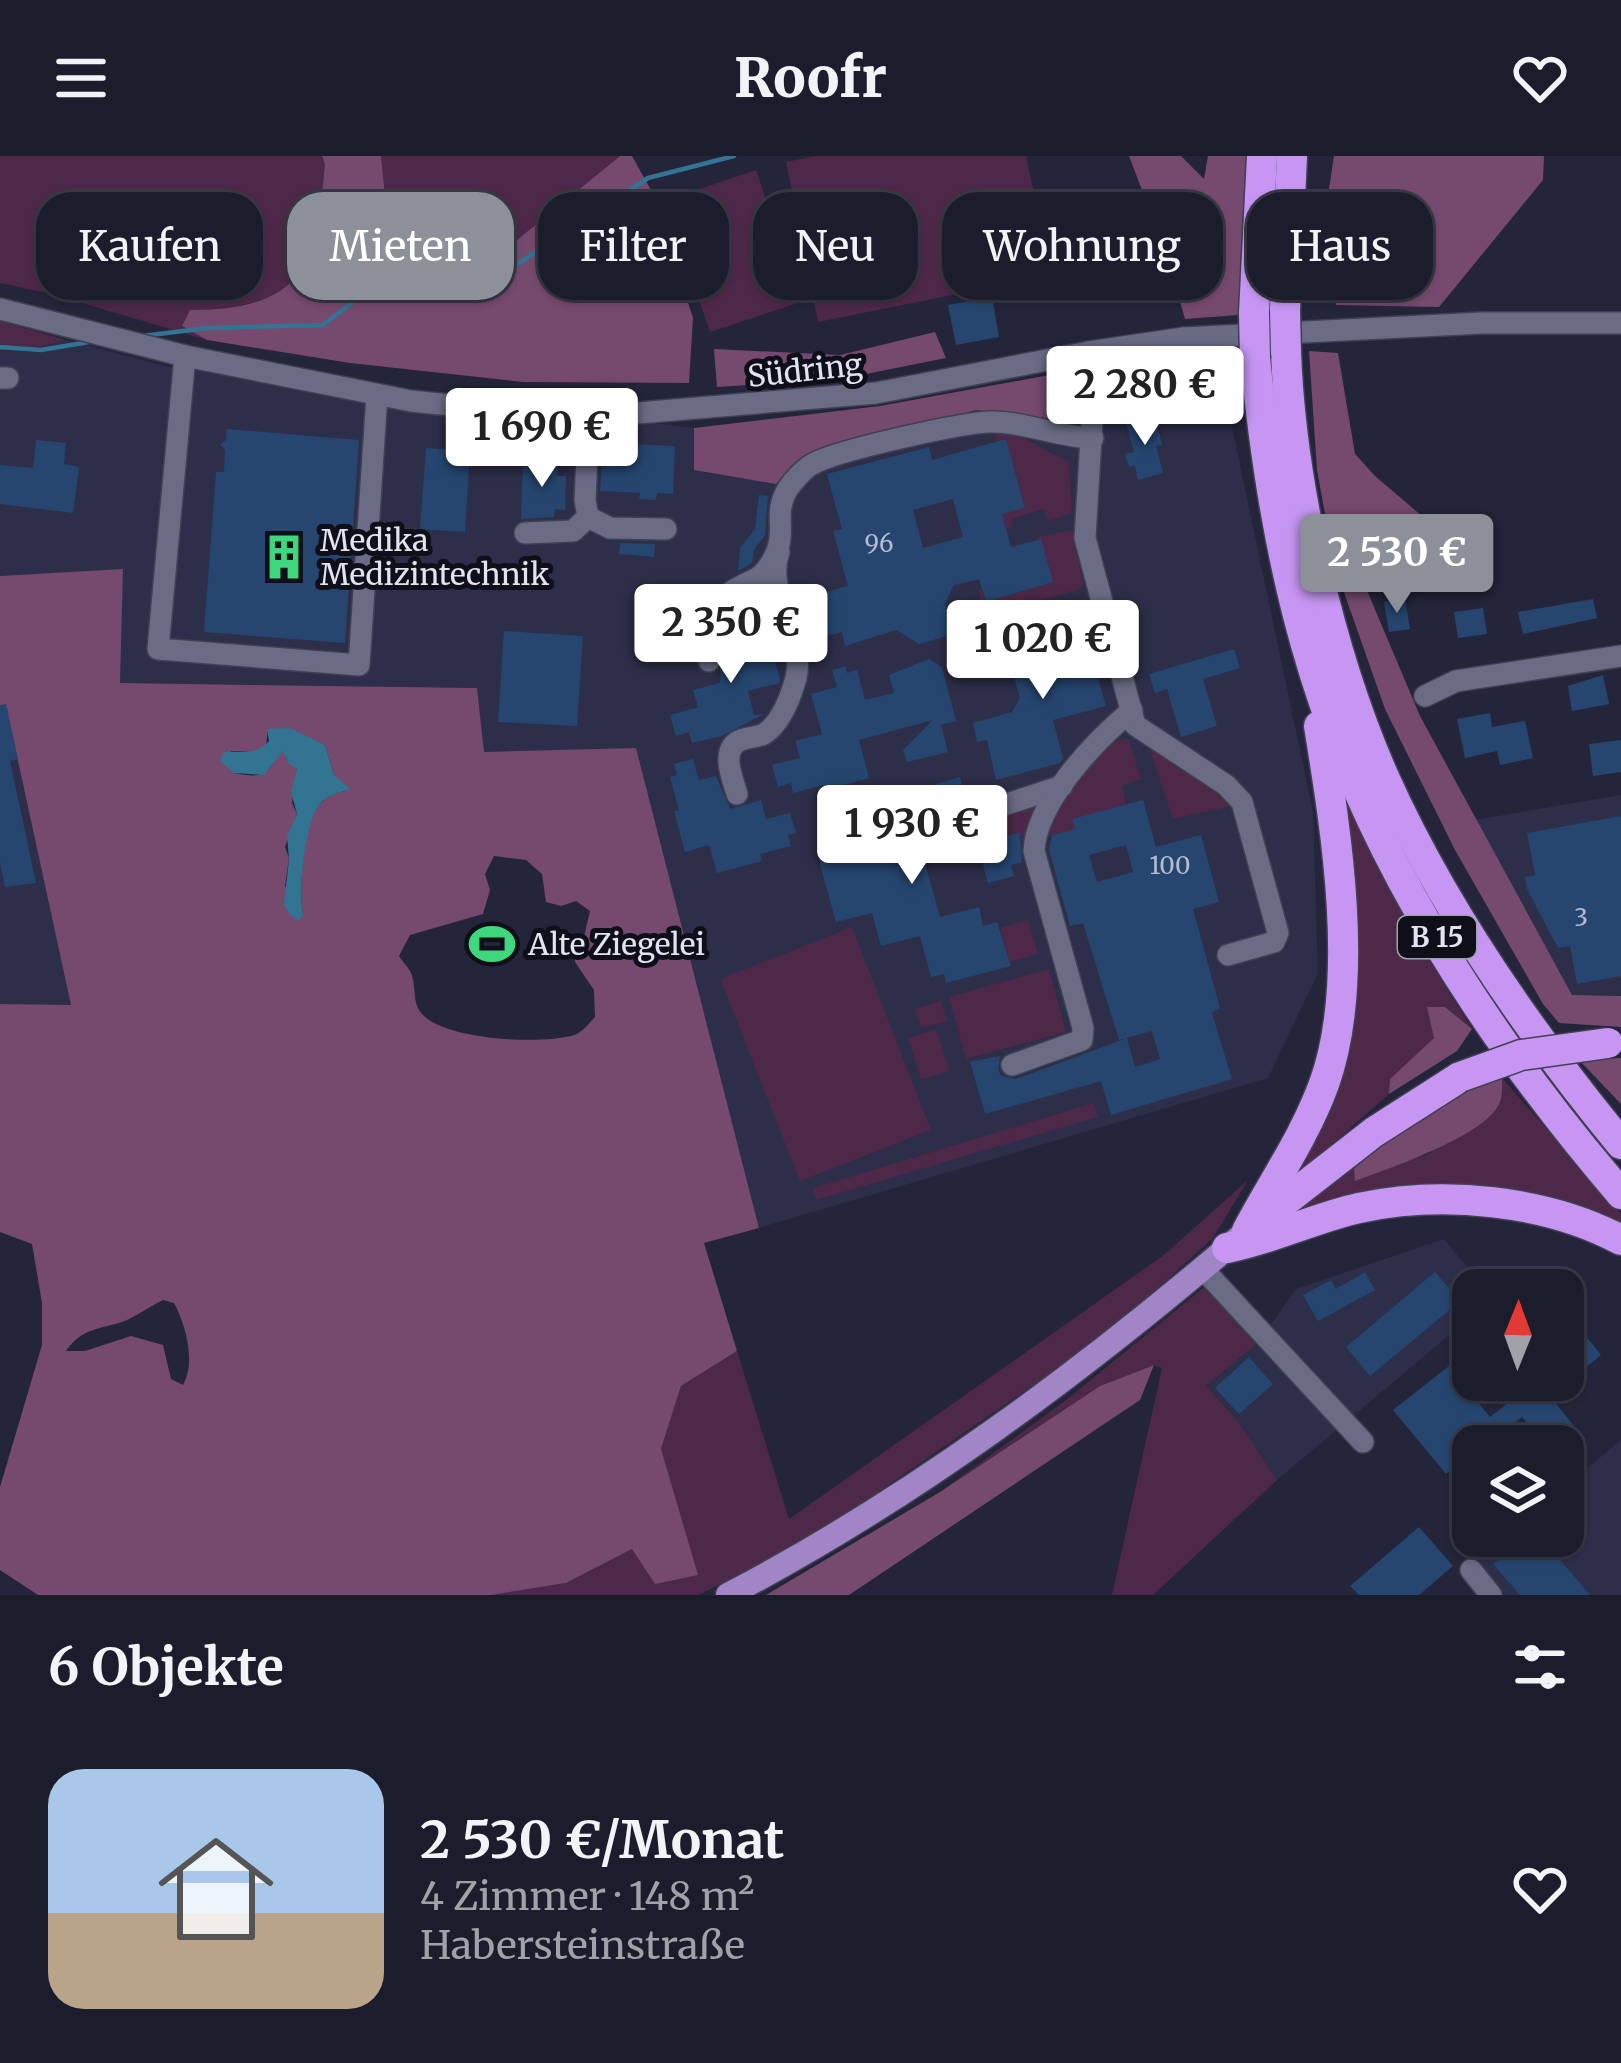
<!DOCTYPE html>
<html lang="de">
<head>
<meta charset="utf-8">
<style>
  :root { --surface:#1b1c2c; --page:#242534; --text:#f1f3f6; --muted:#a0a1a9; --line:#393a48; --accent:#8c9099 }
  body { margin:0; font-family:Merriweather,serif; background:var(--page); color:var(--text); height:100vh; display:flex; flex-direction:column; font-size:45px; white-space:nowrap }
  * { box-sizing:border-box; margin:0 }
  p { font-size:39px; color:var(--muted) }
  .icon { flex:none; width:66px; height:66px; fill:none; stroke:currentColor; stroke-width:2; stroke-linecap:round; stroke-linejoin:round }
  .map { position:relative; height:1439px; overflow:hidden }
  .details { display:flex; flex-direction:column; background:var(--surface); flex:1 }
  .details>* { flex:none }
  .banner { position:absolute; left:36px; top:36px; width:1551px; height:108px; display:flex; gap:24px }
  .needle { width:78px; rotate:1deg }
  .controls { position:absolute; left:1452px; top:1113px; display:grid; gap:24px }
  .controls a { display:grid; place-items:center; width:132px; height:132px; border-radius:24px; background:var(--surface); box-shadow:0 3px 9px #0004,0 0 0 3px var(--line); font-size:60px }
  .price { position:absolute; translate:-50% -102px; padding:0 27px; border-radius:12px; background:#fff; color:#222; font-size:39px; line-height:78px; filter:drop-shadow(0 3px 6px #0008) }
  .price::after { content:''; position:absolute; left:50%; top:72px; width:36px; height:27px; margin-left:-18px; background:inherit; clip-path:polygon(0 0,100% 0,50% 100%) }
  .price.on { background:var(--accent); color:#fff }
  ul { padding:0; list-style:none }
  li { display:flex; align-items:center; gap:36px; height:300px; padding:0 48px }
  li+li { border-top:3px solid var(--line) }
  li span { display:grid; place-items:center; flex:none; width:336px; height:240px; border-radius:36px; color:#555 }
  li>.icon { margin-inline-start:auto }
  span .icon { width:144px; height:144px; fill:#fffc; stroke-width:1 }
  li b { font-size:51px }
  h2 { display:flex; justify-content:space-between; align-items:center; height:144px; padding:0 48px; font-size:51px }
  .pill { padding:0 42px; border-radius:36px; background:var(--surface); box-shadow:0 3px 9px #0004,0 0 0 3px var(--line); font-size:42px; line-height:108px }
  .pill.on { background:var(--accent); color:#fff }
  header { display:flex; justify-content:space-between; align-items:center; height:156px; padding:0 48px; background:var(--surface); font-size:54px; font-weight:800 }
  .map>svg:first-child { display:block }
  .built { fill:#2d2e49 }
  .green { fill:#4e2848 }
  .forest { fill:#76496e; fill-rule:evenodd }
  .water { fill:#327492 }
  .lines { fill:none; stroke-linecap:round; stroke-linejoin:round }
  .stream { stroke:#327492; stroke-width:4.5 }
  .building { fill:#264670; fill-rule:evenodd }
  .minor-casing { stroke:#404053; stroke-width:24 }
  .major-casing { stroke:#404053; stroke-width:27 }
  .highway-casing { stroke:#404053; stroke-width:33 }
  .minor { stroke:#6a6c86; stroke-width:21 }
  .major { stroke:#a185c7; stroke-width:24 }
  .highway { stroke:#c696f2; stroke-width:30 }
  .highway-bridge-casing { stroke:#404053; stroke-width:33; stroke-linecap:butt }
  .highway-bridge { stroke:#c696f2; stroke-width:30 }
  .labels { text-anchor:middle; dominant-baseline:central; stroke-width:10; stroke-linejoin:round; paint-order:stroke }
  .number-label { font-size:24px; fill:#b2bcd2 }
  .shield { fill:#0f0f19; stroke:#a2a3b1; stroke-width:3 }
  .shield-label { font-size:27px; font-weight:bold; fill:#e1e3f2 }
  .street-label { font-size:30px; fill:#e1e3f2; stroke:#0f0f19 }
  .poi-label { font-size:30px; fill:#e1e3f2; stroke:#0f0f19; text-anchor:start }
</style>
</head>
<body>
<header><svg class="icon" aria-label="menu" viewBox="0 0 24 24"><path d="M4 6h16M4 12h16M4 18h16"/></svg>Roofr<svg class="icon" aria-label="heart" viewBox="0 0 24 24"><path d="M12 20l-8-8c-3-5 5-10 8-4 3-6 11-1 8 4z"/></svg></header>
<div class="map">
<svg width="1621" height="1439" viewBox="0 0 1621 1439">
  <rect width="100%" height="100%" fill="#24253b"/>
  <g class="built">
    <path d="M66,184L169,211L694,272L695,314L790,310L976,254L1069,265L1224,233L1313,656L1318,817L1268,922L759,1072L636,593L483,596L477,532L119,527L123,414L0,420V188L37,192Z"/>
    <path d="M0,553H7L72,850L0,848Z"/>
    <path d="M1621,639V840L1572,839L1474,664Z"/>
    <path d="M1444,1083L1486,1134H1473V1159L1277,1324L1239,1266L1206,1230L1258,1187L1296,1133Z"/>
    <path d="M1621,1284V1439H1475L1460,1418L1506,1380H1563V1333Z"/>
  </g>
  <g class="green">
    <path d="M0,0H322L325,8C315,112 306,152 190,154L182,170L207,184L52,138L0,127Z"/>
    <path d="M381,0H620L501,97L391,109Z"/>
    <path d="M816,0H1026L1052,119L818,166L786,6Z"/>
    <path d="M756,14L801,146L710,176L665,45Z"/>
    <path d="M0,165L66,184L37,192L0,188Z"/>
    <path d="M994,274L1015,278L1069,306L1072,357L1048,365L1044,353L1011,363L1012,371L1006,373L1002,358L1025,351L1006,283L996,285Z"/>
    <path d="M1072,374L1083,428L1078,434L991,458L982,454L979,433H982L986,446L1053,426L1038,381Z"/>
    <path d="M1128,582L1141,623L1122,630L1126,649L1073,663L1075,673L1044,681L1047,694L1039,697L1040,677L1103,589Z"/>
    <path d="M1148,588L1228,637L1237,649L1173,663Z"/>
    <path d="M1045,641L1028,700L1020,676L1001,681L998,666L1006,664V655Z"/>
    <path d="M1352,643C1383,726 1424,799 1472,873L1445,851L1434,882L1391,923L1389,938L1291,1024L1327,936L1339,647Z"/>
    <path d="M1028,764L1038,798L1010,806L1000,772Z"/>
    <path d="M852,771L931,974L800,1025L720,823Z"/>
    <path d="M1049,813L1066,876L966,903L949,841Z"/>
    <path d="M941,845L947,865L921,872L915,853Z"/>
    <path d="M936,873L950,915L921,924L908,882Z"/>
    <path d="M1502,922L1621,1058V1072L1568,1052L1298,1057L1293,1052L1395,975L1424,1000C1460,978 1500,968 1502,922Z"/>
    <path d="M1094,947L1098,961L816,1044L813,1032Z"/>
    <path d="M1248,1024L1213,1082L1107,1178L803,1388L698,1439H491L566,1427L632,1393L697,1419L661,1293L681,1230L737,1195L789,1363L1164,1099Z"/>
    <path d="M1208,1128L1258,1187L1206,1230L1239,1266L1277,1324L1153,1439H1112L1162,1212L1154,1209L1100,1230L944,1333L1065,1245Z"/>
  </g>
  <g class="forest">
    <path d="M322,0H381L392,109L501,97L620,0H632L652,36L693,162L689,227L523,226L350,207L207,184L182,170L190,154C305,153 315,111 325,8Z"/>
    <path d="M1129,0H1181L1204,23L1208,0H1246L1238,159L1185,163L1165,94Z"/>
    <path d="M1334,0H1544L1543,24L1439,151L1336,149L1326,52Z"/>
    <path d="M935,176L946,202L841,223L717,231L714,193L840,199Z"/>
    <path d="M1309,195L1338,197L1355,298L1375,320L1429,366L1476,385L1335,413L1317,314Z"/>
    <path d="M1066,216L1069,265L976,254L791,310L776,328L694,314V272L880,250Z"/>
    <path d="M123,413L120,527L477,532L484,596L636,592L759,1072L704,1087L737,1195L681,1230L661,1293L698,1419L655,1428L632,1393L566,1427L491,1439H38L0,1414V1331L42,1189V1147L32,1088L0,1076V848L71,849L7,554L0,553V420ZM268,573L295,577L325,589L334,619L345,635C335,637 326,641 319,649C304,668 298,734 303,758L285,730L289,702L285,691L297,658L292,647L297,613L286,603L284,594L278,596C269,621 259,622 234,617L231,595L252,596L266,590ZM494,700L526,704L542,718L546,746L561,750L576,745L590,755L584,781L575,795V806L594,834L595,861C588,868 583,876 574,879C540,889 450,884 424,860C410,847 418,830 410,815C407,810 402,805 399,800L410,779L483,758L490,734L485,718ZM163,1144L174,1147C186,1169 196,1207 183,1229L171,1223L163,1189L131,1180L85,1195H66C83,1170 102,1174 127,1164C139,1158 151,1150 163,1144Z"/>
    <path d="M1360,418L1420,560L1572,839L1621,840V871L1559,867L1543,848L1455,694L1385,553L1340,425Z"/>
    <path d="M1427,851H1445L1472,873L1457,895L1389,938L1390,923L1434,882Z"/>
    <path d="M1621,902V948L1579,904Z"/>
    <path d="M1502,922C1502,931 1503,942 1498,950C1481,981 1390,1012 1355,1025L1354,1013L1395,975L1446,941Z"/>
    <path d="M1154,1209L1140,1244L849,1439H766L940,1336L1100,1230Z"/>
  </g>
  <path class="water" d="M290,572L325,589L334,619L350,633C338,637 324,640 317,652C305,673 298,734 303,758L299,765L290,759L284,748L289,703L287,680L297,658L291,636L297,613L288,607L283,595L264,619L234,617L220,605L224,596C241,595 256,600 269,585L267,573Z"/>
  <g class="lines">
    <g class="stream">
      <path d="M142,180L208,172L323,169L375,129L516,109L648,22L734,0"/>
      <path d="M0,191L41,194L89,186"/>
      <path d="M980,500L985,509"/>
    </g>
  </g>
  <g class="building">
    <path d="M992,141L999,181L956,189L948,149Z"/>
    <path d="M1155,260L1162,289L1156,290L1163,317L1138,324L1135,310L1129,311L1125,298L1134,296L1126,267Z"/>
    <path d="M227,273L359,284L345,487L204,476L216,316H224L225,294L220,289L226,284Z"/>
    <path d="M1006,283L1025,352L1002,358L1011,391L1041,383L1053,426L986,446L979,423L954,429L945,447L954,478L919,488L896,474L845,490L842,476L824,481L813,440L848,430L833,375L842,373L827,318L929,291L932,304ZM953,343L963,381L923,392L913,354Z"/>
    <path d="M36,284L66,287L64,308L79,311L73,357L0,348V309L33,312Z"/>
    <path d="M603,287L675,290L673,338L657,337L656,344L639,343L640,337L600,335Z"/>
    <path d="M426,292L470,295L465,376L420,373Z"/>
    <path d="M523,306L558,307L557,320H566L565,354L555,353L554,361L521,363Z"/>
    <path d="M759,339L768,340L765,379L754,394L752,407L738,415L740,392L755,373Z"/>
    <path d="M620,387L655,388L654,401L619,398Z"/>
    <path d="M1405,443L1410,473L1389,476L1384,446Z"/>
    <path d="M1593,443L1597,462L1523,478L1518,456Z"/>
    <path d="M1483,452L1487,478L1458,482L1454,456Z"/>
    <path d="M744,459L745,466L755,463L764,494L771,492L780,523L779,527L748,535L754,559L764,558L722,580L692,587L689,576L676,580L670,559L698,551L693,534L720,527L722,484L735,480L731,463Z"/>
    <path d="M1083,469L1106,550L1053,564L1063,602L1060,607L996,624L987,584L977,586L973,567L1012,556L1020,542L1012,514L1023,512L1017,487Z"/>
    <path d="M504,475L583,480L577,570L498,566Z"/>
    <path d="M1234,493L1240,512L1203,523L1217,570L1181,581L1167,533L1155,537L1149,518Z"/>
    <path d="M929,503L942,511L956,565L941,569L948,596L907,606L903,594L933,564L859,584L869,622L825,634L823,629L793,637L791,627L778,631L772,609L800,602L795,585L822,578L811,538L837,531L832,514L845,510L847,517L857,514L865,544L894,537L889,519Z"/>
    <path d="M1603,519L1609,548L1572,555L1568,530Z"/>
    <path d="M6,548L18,603L10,605L36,727L5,731L0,706V549Z"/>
    <path d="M1490,557L1492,571L1525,565L1533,602L1500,609L1497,595L1465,602L1457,563Z"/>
    <path d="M1621,584V616L1593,620L1589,588Z"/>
    <path d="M693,603L699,624L716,620L730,653L761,644L766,663L790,657L796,677L788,679L791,690L760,698L762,705L717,717L709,689L685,696L674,655L679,654L670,621L677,619L674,608Z"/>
    <path d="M960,621L969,656L954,662L951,654L914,668L940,761L979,751L983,770L997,766L1011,810L946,827L944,818L931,821L920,780L881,790L872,757L836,766L819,705L838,700L840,705L872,696L859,651Z"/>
    <path d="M1143,644L1156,691L1201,679L1219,746L1193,753L1220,852L1212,857L1232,923L1111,959L1101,925L985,958L970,906L1000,900L998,913L1001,920L1016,923L1127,882L1135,911L1160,903L1152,875L1119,884L1083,767L1070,770L1049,694L1052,679L1075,673L1072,663ZM1126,689L1133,716L1097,726L1089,699Z"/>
    <path d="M1621,660V820L1577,828L1570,790L1558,792L1527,733L1525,721L1535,719L1527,677Z"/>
    <path d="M1020,676L1022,706L1011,709L1014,720L988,727L981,701L990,698L987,685Z"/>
    <path d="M1365,1116L1375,1134L1318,1165L1303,1139L1331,1124L1336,1133Z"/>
    <path d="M1435,1116L1460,1145L1370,1220L1346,1191Z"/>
    <path d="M1571,1162L1601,1199L1550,1240L1577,1274L1557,1290H1545L1522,1261L1497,1281L1473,1290V1297L1446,1318L1393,1254L1449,1210L1490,1261L1509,1246L1492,1224H1563V1169Z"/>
    <path d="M1249,1201L1273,1228L1239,1258L1215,1232Z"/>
    <path d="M1419,1371L1453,1410L1419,1439H1359L1350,1430Z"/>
    <path d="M1527,1380H1540L1590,1439H1520L1493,1408Z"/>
  </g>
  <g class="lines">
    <g class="minor-casing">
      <g id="minor">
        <path d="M0,153L185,200L411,245L507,255L626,258L876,237L1089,196L1184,182L1482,167H1621"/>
        <path d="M1089,196L1094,233L1085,382L1135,569L1226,629L1242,646L1278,777L1274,786L1228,799"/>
        <path d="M185,200L158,493L359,509L377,239"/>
        <path d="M0,222H8"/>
        <path d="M1094,233L1157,229L1183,212L1184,182"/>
        <path d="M589,257L585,344L588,361L610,372L666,373"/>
        <path d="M525,377L573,375L588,361"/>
        <path d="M709,505C702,471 709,445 743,429C753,424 759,423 766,414C793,378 771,365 786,336C790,328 804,313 811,309C833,295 964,266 992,266C1026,266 1058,281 1093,282"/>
        <path d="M1425,540L1456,525L1621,500"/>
        <path d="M737,638C733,624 721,597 737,586C744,581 756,582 764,578C781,567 791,540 796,522C806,479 764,436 779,396"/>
        <path d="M973,672L995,652L1062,630"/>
        <path d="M1012,909L1082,884L1083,872L1034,695C1036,646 1095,585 1132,554"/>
        <path d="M1203,1113L1363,1286"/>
        <path d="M1471,1414L1491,1439"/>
      </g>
    </g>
    <g class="major-casing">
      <path id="major" d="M728,1439C913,1342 1082,1216 1241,1080"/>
    </g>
    <g class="highway-casing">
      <g id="highway">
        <path d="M1285,154L1292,0"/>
        <path d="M1254,157L1262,0"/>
        <path d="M1286,196C1291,329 1330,499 1384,621C1443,753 1530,877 1621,988"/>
        <path d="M1255,202C1265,300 1279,394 1306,489C1363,692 1485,879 1621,1038"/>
        <path d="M1256,1068L1374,976L1460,921"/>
        <path d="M1247,1075C1273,1026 1305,980 1324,928C1361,826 1336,674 1319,570"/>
        <path d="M1227,1092C1273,1083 1314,1062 1359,1052C1442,1034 1546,1044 1621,1084"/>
      </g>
    </g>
    <use href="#minor" class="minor"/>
    <use href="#major" class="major"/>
    <use href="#highway" class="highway"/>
    <g class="highway-bridge-casing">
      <g id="highway-bridge">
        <path d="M1285,154L1286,196"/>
        <path d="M1254,157L1255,202"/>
        <path d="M1460,921L1521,899L1608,887"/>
      </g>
    </g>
    <use href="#highway-bridge" class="highway-bridge"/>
  </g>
  <defs>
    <g id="building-bare" transform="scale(3.6)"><path d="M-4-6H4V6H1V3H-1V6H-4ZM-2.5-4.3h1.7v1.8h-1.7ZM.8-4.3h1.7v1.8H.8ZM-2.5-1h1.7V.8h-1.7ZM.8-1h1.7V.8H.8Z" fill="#3ed77d" stroke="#0f0f19" stroke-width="2.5" paint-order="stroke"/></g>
    <g id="stadium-bare" transform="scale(3.6)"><path d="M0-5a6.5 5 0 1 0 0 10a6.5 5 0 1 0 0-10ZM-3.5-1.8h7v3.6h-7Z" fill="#3ed77d" stroke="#0f0f19" stroke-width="2.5" paint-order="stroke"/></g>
  </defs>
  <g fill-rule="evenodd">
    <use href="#building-bare" x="284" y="401"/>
    <use href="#stadium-bare" x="492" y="788"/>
  </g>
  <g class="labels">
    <g class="number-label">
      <text x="879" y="387">96</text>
      <text x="1170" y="709">100</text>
      <text x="1581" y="761">3</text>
    </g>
    <rect class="shield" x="1398" y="760" width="78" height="42" rx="9"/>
    <g class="shield-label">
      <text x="1437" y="781">B 15</text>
    </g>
    <g class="street-label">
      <text transform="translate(805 214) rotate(-6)">Südring</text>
    </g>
    <g class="poi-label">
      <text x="320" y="384">Medika<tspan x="320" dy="34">Medizintechnik</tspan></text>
      <text x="528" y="788">Alte Ziegelei</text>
    </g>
  </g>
</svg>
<div class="controls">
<a><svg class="needle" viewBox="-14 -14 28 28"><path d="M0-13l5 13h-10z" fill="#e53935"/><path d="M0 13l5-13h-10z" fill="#a0a1a9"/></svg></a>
<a><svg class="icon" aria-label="layers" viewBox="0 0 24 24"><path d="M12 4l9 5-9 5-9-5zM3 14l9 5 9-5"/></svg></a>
</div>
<b class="price" style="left:1145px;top:292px">2 280 €</b>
<b class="price" style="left:542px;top:334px">1 690 €</b>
<b class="price on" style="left:1397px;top:460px">2 530 €</b>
<b class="price" style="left:731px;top:530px">2 350 €</b>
<b class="price" style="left:1043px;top:546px">1 020 €</b>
<b class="price" style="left:912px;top:731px">1 930 €</b>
<div class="banner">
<a class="pill">Kaufen</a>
<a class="pill on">Mieten</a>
<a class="pill">Filter</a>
<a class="pill">Neu</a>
<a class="pill">Wohnung</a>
<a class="pill">Haus</a>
</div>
</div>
<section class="details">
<h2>6 Objekte<svg class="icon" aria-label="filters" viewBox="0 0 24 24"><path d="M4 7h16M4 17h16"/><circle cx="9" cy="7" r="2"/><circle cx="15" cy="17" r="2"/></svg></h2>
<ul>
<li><span style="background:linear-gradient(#a9c7e8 60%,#b9a48a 0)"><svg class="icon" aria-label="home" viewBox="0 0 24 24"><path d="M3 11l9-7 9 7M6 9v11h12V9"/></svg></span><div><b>2 530 €/Monat</b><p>4 Zimmer · 148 m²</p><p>Habersteinstraße</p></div><svg class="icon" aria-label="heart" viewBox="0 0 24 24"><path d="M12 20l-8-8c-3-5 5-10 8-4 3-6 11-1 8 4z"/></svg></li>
</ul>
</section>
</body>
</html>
